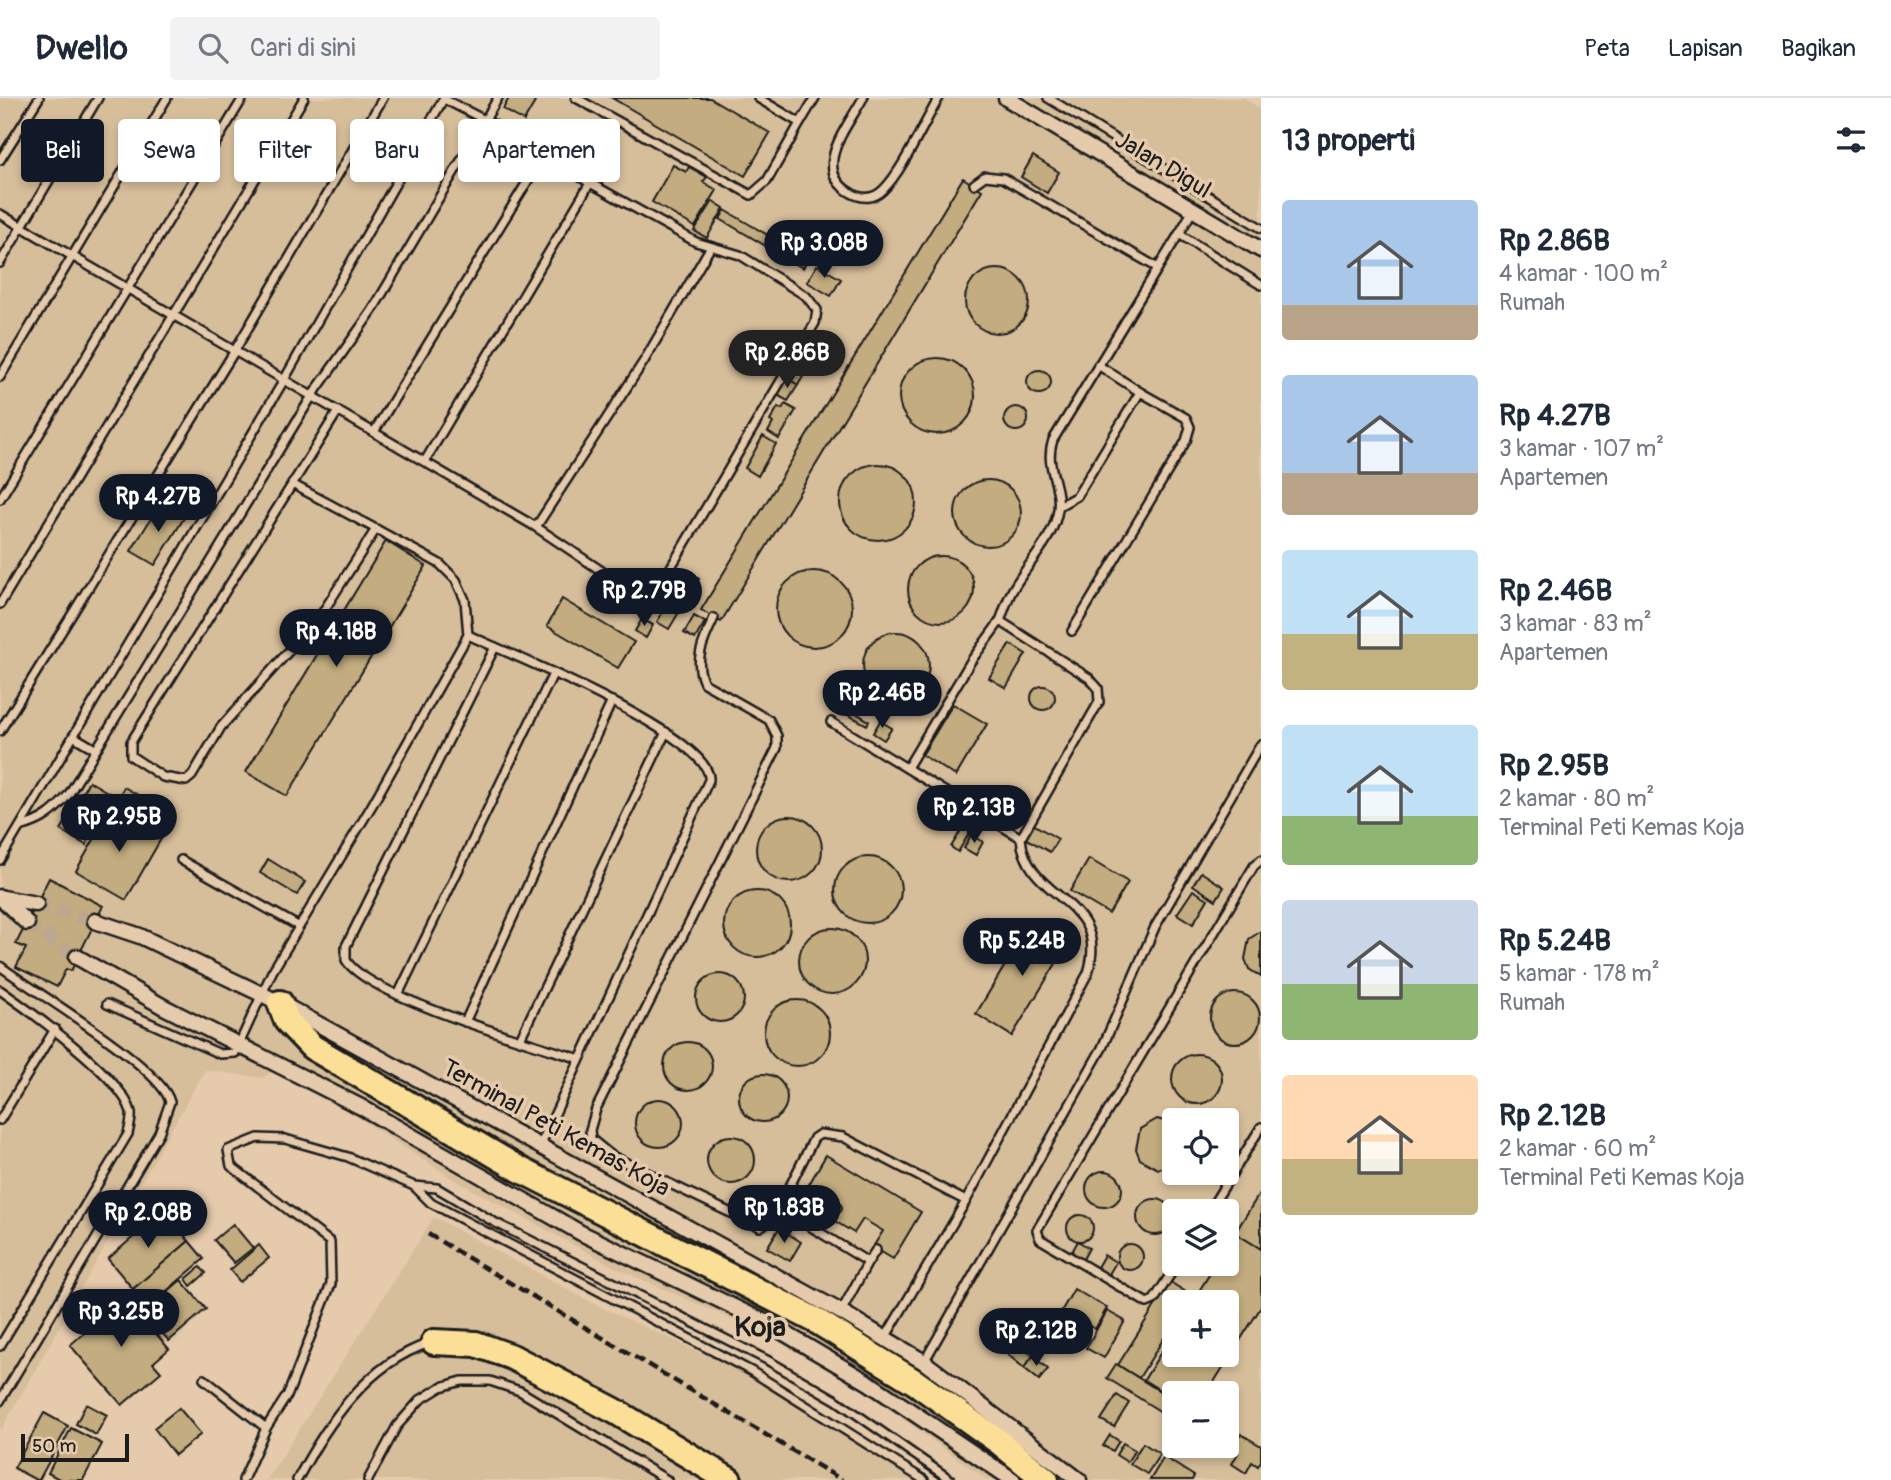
<!DOCTYPE html>
<html lang="id">
<head>
<meta charset="utf-8">
<style>
  :root { --surface:#fff; --page:#f2f2f3; --text:#1f2937; --muted:#747a83; --line:#e0e1e3; --accent:#111827 }
  body { margin:0; font-family:Pangolin,sans-serif; background:var(--page); color:var(--text); height:100vh; display:flex; flex-direction:column; font-size:26px; white-space:nowrap }
  * { box-sizing:border-box; margin:0 }
  p { font-size:23px; color:var(--muted) }
  .icon { flex:none; width:38px; height:38px; fill:none; stroke:currentColor; stroke-width:2; stroke-linecap:round; stroke-linejoin:round }
  .map { position:relative; flex:1; overflow:hidden }
  .side { display:flex; flex-direction:column; background:var(--surface); width:630px }
  .side>* { flex:none }
  .banner { position:absolute; left:21px; top:21px; width:665px; height:63px; display:flex; gap:14px }
  .tools { position:absolute; left:1162px; top:1010px; display:grid; gap:14px }
  .tools a { display:grid; place-items:center; width:77px; height:77px; border-radius:7px; background:var(--surface); box-shadow:0 4px 10px #0003; font-size:35px }
  .scale { position:absolute; left:21px; bottom:18px; width:108px; box-sizing:border-box; padding-left:7px; border:4px solid #1c1c1c; border-top:0; font-size:19px; line-height:24px; white-space:nowrap; color:#1c1c1c; -webkit-text-stroke:5px #e5caac; paint-order:stroke }
  .price { position:absolute; translate:-50% -60px; padding:0 16px; border-radius:24px; background:var(--accent); color:#fff; font-size:23px; line-height:46px; filter:drop-shadow(0 2px 4px #0008) }
  .price::after { content:''; position:absolute; left:50%; top:42px; width:21px; height:16px; margin-left:-10px; background:inherit; clip-path:polygon(0 0,100% 0,50% 100%) }
  .price.current { background:#222; color:#fff }
  ul { padding:0; list-style:none }
  li { display:flex; align-items:center; gap:21px; height:175px; padding:0 21px }
  li span { display:grid; place-items:center; flex:none; width:196px; height:140px; border-radius:7px; color:#555 }
  li>.icon { margin-inline-start:auto }
  span .icon { width:84px; height:84px; fill:#fffc; stroke-width:1 }
  li b { font-size:30px }
  h2 { display:flex; justify-content:space-between; align-items:center; height:84px; padding:0 21px; font-size:30px }
  .pill { padding:0 24px; border-radius:7px; background:var(--surface); box-shadow:0 4px 10px #0003; font-size:24px; line-height:63px }
  .pill.current { background:var(--accent); color:#fff }
  header { display:flex; align-items:center; gap:42px; box-sizing:border-box; height:98px; padding:0 35px; background:var(--surface); border-bottom:2px solid var(--line) }
  header strong { font-size:33px }
  nav { display:flex; gap:38px; margin-inline-start:auto; font-size:24px }
  .search { width:490px; height:63px; background:var(--page); display:flex; align-items:center; gap:18px; box-sizing:border-box; padding:0 24px; border-radius:7px; color:var(--muted); font-size:26px }
  main { display:flex; flex:1; min-height:0 }
  .map>svg:first-child { display:block }
  .built { fill:#d7be9b; fill-rule:evenodd }
  .building { fill:#c3ac7f; stroke:#1c1c1c; stroke-width:2 }
  .lines { fill:none; stroke-linecap:round; stroke-linejoin:round }
  .minor-tunnel { stroke:#bda78f; stroke-width:14; stroke-dasharray:14 7; stroke-linecap:butt }
  .service-casing { stroke:#1c1c1c; stroke-width:12 }
  .minor-casing { stroke:#1c1c1c; stroke-width:19 }
  .motorway-casing { stroke:#1c1c1c; stroke-width:30 }
  .service { stroke:#e5caac; stroke-width:7 }
  .minor { stroke:#e5caac; stroke-width:14 }
  .motorway { stroke:#fbdf96; stroke-width:24 }
  .rail { stroke:#1c1c1c; stroke-width:4.5; stroke-dasharray:10 5; stroke-linecap:butt }
  .labels { text-anchor:middle; dominant-baseline:central; stroke-width:7; stroke-linejoin:round; paint-order:stroke }
  .street-label { font-size:24px; fill:#1c1c1c; stroke:#e5caac }
  .quarter-label { font-size:28px; font-weight:bold; fill:#1c1c1c; stroke:#e5caac }
</style>
</head>
<body>
<header>
<strong>Dwello</strong>
<div class="search"><svg class="icon" aria-label="search" viewBox="0 0 24 24"><circle cx="10" cy="10" r="6"/><path d="M15 15l6 6"/></svg>Cari di sini</div>
<nav><a>Peta</a><a>Lapisan</a><a>Bagikan</a></nav>
</header>
<main>
<div class="map">
<svg width="1261" height="1382" viewBox="0 0 1261 1382">
  <rect width="100%" height="100%" fill="#e5caac"/>
  <filter id="ink" filterUnits="userSpaceOnUse"><feTurbulence type="fractalNoise" baseFrequency=".0143" numOctaves="2"/><feDisplacementMap in="SourceGraphic" scale="14" xChannelSelector="R" yChannelSelector="G"/><feConvolveMatrix kernelMatrix="1 2 1 2 8 2 1 2 1" color-interpolation-filters="sRGB"/></filter>
  <g filter="url(#ink)">
    <g class="built">
      <path d="M0,0H1244L1261,11V1382H987L866,1294L761,1234L616,1170L455,1082L279,969L262,980L205,972L0,1334ZM1174,1022H1227V1074H1174ZM1174,1113H1227V1166H1174ZM1174,1204H1227V1256H1174ZM1174,1295H1227V1348H1174Z"/>
      <path d="M434,1119L597,1207L737,1271L843,1333L913,1382H267Z"/>
    </g>
    <g class="building">
      <path d="M509,0H528L535,4L524,23L503,11Z"/>
      <path d="M612,0H710L770,35L745,78Z"/>
      <path d="M1033,58L1059,74L1047,95L1021,79Z"/>
      <path d="M673,67L686,74L689,69L707,79L703,84L717,92L695,129L652,104Z"/>
      <path d="M963,80L982,92L721,524L701,512Z"/>
      <path d="M713,103L724,110L707,140L694,133Z"/>
      <path d="M725,112L771,139L766,148L720,121Z"/>
      <path d="M793,154L807,162L803,170L789,162Z"/>
      <path d="M817,167L841,181L831,198L807,184Z"/>
      <circle cx="997" cy="203" r="32"/>
      <path d="M800,259L811,265L798,287L787,280Z"/>
      <circle cx="937" cy="298" r="38"/>
      <circle cx="1039" cy="284" r="12"/>
      <path d="M787,280L798,287L788,303L777,297Z"/>
      <path d="M785,306L796,312L779,341L768,334L773,325L770,323L778,309L782,311Z"/>
      <circle cx="1016" cy="321" r="12"/>
      <path d="M763,338L776,346L758,378L745,370Z"/>
      <circle cx="878" cy="404" r="38"/>
      <circle cx="988" cy="415" r="33"/>
      <path d="M160,406L184,420L155,467L131,453Z"/>
      <path d="M386,443L426,468L287,698L246,674Z"/>
      <circle cx="941" cy="491" r="33"/>
      <circle cx="814" cy="511" r="38"/>
      <path d="M686,474L699,481L669,531L657,524Z"/>
      <path d="M562,501L634,544L618,570L547,528Z"/>
      <path d="M694,518L705,524L695,541L684,535Z"/>
      <path d="M642,521L653,527L646,540L635,533Z"/>
      <circle cx="896" cy="567" r="33"/>
      <path d="M1010,546L1026,556L1006,590L989,580Z"/>
      <circle cx="1043" cy="600" r="12"/>
      <path d="M953,606L987,626L956,678L922,657Z"/>
      <path d="M846,609L869,623L867,627L843,614Z"/>
      <path d="M880,623L892,630L884,642L873,635Z"/>
      <path d="M89,683L114,698L103,715L79,701Z"/>
      <path d="M124,689L171,716L165,725L119,698Z"/>
      <path d="M79,701L103,715L86,747L61,732Z"/>
      <path d="M112,710L162,739L126,802L76,773Z"/>
      <circle cx="789" cy="751" r="33"/>
      <path d="M966,724L973,729L958,754L951,749Z"/>
      <path d="M1033,726L1058,741L1050,754L1025,740Z"/>
      <path d="M971,737L983,744L976,757L964,750Z"/>
      <circle cx="868" cy="792" r="33"/>
      <path d="M268,761L305,784L297,797L260,775Z"/>
      <path d="M1089,761L1128,784L1109,816L1070,793Z"/>
      <path d="M1201,774L1224,789L1216,802L1193,787Z"/>
      <path d="M49,780L103,808L71,873L66,871L57,889L16,869L26,850L16,846Z"/>
      <path d="M1193,792L1208,801L1193,826L1177,816Z"/>
      <circle cx="757" cy="826" r="33"/>
      <path d="M1032,822L1069,844L1012,938L976,916Z"/>
      <circle cx="832" cy="863" r="33"/>
      <path d="M1261,833V879L1249,871L1245,861L1249,841Z"/>
      <circle cx="720" cy="900" r="24"/>
      <circle cx="1235" cy="920" r="25"/>
      <circle cx="797" cy="935" r="33"/>
      <circle cx="688" cy="968" r="24"/>
      <circle cx="1197" cy="981" r="25"/>
      <circle cx="763" cy="1000" r="24"/>
      <circle cx="659" cy="1025" r="24"/>
      <path d="M1157,1021L1174,1026V1066L1158,1071L1140,1061L1136,1051L1140,1031Z"/>
      <circle cx="731" cy="1062" r="24"/>
      <path d="M826,1057L921,1114L893,1161L873,1149L883,1133L863,1121L854,1135L833,1122L841,1108L808,1088Z"/>
      <circle cx="1104" cy="1091" r="18"/>
      <path d="M1261,1093V1151L1235,1135Z"/>
      <circle cx="1155" cy="1119" r="18"/>
      <path d="M163,1113L189,1143L133,1191L108,1161Z"/>
      <circle cx="1080" cy="1130" r="13"/>
      <path d="M233,1126L253,1150L234,1165L214,1142Z"/>
      <path d="M779,1130L801,1144L790,1163L767,1150Z"/>
      <path d="M1235,1135L1261,1151V1209L1207,1295H1174V1301L1144,1282L1174,1233V1256H1227V1204H1192L1216,1166H1227V1148Z"/>
      <path d="M189,1143L204,1161L148,1209L133,1191Z"/>
      <path d="M1078,1143L1089,1150L1081,1165L1069,1159Z"/>
      <circle cx="1130" cy="1159" r="13"/>
      <path d="M259,1147L269,1160L240,1184L230,1172Z"/>
      <path d="M1104,1157L1116,1164L1108,1178L1096,1171Z"/>
      <path d="M200,1169L206,1175L191,1188L186,1181Z"/>
      <path d="M181,1182L206,1211L169,1243L144,1214Z"/>
      <path d="M1170,1184L1191,1197L1187,1204H1174V1224L1139,1280L1118,1267Z"/>
      <path d="M1074,1191L1107,1210L1095,1231L1062,1212Z"/>
      <path d="M121,1194L169,1251L153,1265L161,1274L122,1307L70,1247L105,1217L100,1212Z"/>
      <path d="M1107,1213L1125,1223L1104,1260L1086,1250Z"/>
      <path d="M1002,1233L1033,1258L1024,1270L993,1244Z"/>
      <path d="M1033,1258L1048,1271L1039,1282L1024,1270Z"/>
      <path d="M1116,1266L1174,1302V1322L1107,1280Z"/>
      <path d="M1117,1297L1129,1305L1114,1329L1101,1322Z"/>
      <path d="M86,1306L107,1317L96,1337L76,1326Z"/>
      <path d="M179,1310L201,1336L175,1357L154,1330Z"/>
      <path d="M44,1315L68,1328L39,1382H36L14,1370Z"/>
      <path d="M71,1330L102,1346L83,1382H61L48,1375Z"/>
      <path d="M1241,1336L1261,1348V1363L1258,1368L1252,1364L1246,1375L1232,1366L1238,1355L1232,1352Z"/>
      <path d="M1110,1337L1119,1343L1113,1353L1103,1348Z"/>
      <path d="M1123,1345L1135,1352L1127,1364L1116,1357Z"/>
      <path d="M1143,1345L1160,1356L1147,1376L1130,1366Z"/>
      <path d="M1164,1359L1194,1378L1192,1382H1150Z"/>
    </g>
    <g class="lines">
      <g class="minor-tunnel">
        <path d="M36,806L95,823"/>
        <path d="M27,825L77,859"/>
      </g>
      <g class="service-casing">
        <g id="service">
          <path d="M576,0L751,97L767,83L800,25L758,0"/>
          <path d="M863,0C847,30 809,73 853,96C863,101 874,101 883,92C902,74 924,25 939,0"/>
          <path d="M1048,0L1261,130"/>
          <path d="M800,25L815,0"/>
          <path d="M0,62L39,0"/>
          <path d="M0,116L536,429L630,492L640,495L657,490L671,469L815,225L817,212L806,198L740,157L696,144L590,85L512,36L444,1"/>
          <path d="M1179,136L1193,112"/>
          <path d="M0,165L98,0"/>
          <path d="M1158,170L1179,136L1261,187"/>
          <path d="M0,279L167,0"/>
          <path d="M374,334L543,58"/>
          <path d="M425,363L590,85"/>
          <path d="M292,386L376,431L321,517L221,629L192,678L186,683L163,679L131,658V644L338,313"/>
          <path d="M0,401L243,0"/>
          <path d="M1059,408L1077,398L1140,294L1098,267"/>
          <path d="M536,429L644,263L710,150"/>
          <path d="M0,506L304,0"/>
          <path d="M714,520C704,541 693,562 704,585L769,622L777,638V650L596,1011L590,1032L591,1041L612,1058L760,1129L774,1120L814,1040L820,1036L843,1039L966,1103"/>
          <path d="M1072,533L1186,343L1190,329L1186,320L1140,294"/>
          <path d="M468,537L495,549"/>
          <path d="M831,624L1021,740"/>
          <path d="M0,633L234,254L383,0"/>
          <path d="M73,638L95,651"/>
          <path d="M907,670L971,563L1000,523"/>
          <path d="M20,729C43,723 54,714 69,696L312,298L372,213L498,0"/>
          <path d="M0,762L284,282L444,0"/>
          <path d="M181,762L298,828"/>
          <path d="M0,868C34,894 161,968 170,1004L159,1035L0,1303"/>
          <path d="M0,892C30,913 123,980 131,1014C132,1021 129,1030 128,1036L0,1248"/>
          <path d="M398,897L553,576"/>
          <path d="M107,906L220,956L235,955L272,874L371,709L468,537L465,502L456,482L440,466L376,431"/>
          <path d="M465,924L612,603"/>
          <path d="M520,941L666,634"/>
          <path d="M0,1022L55,931"/>
          <path d="M540,1048L709,682C714,642 532,565 495,549L346,848V862C368,899 534,946 580,961"/>
          <path d="M414,1088L431,1105L751,1273L924,1382"/>
          <path d="M837,1110L820,1102L816,1104L807,1124L811,1129L868,1164L841,1214"/>
          <path d="M1209,1113L1261,1029"/>
          <path d="M868,1164L876,1152"/>
          <path d="M1177,1166L1154,1202L1147,1205L1040,1141L1037,1132L1254,768L1261,762"/>
          <path d="M885,1240L966,1103L1088,875C1111,800 1026,803 1021,740L1099,604L1098,590L1089,580L1000,523C1004,513 1007,502 1012,493C1026,467 1050,446 1057,417C1064,390 1043,369 1053,342L1158,170L1003,80L985,78L974,86"/>
          <path d="M924,1264L1102,950L1155,829L1261,646"/>
          <path d="M204,1281L266,1330L288,1296L331,1186L330,1144L231,1068L228,1052L258,1040L285,1041L348,1059L414,1088L437,1090L494,1124L767,1262L836,1302L951,1382"/>
          <path d="M243,1382L266,1330"/>
          <path d="M297,1382C327,1326 367,1265 430,1245"/>
          <path d="M368,1382L397,1328L420,1302L441,1289L462,1283H490L520,1293L667,1382"/>
        </g>
      </g>
      <g class="minor-casing">
        <g id="minor">
          <path d="M1006,0L1261,152"/>
          <path d="M0,799L27,825"/>
          <path d="M3,800L36,806"/>
          <path d="M95,823L140,838L280,905L841,1214L924,1264L1079,1382"/>
          <path d="M77,859L162,908L361,1009L581,1135L769,1226L869,1285L1013,1382"/>
        </g>
      </g>
      <g class="motorway-casing">
        <g id="motorway">
          <path d="M280,905L287,923L312,949L519,1071L815,1222L915,1284L999,1344L1046,1382"/>
          <path d="M434,1244L476,1246L512,1259L615,1313L729,1382"/>
        </g>
      </g>
      <use href="#service" class="service"/>
      <use href="#minor" class="minor"/>
      <use href="#motorway" class="motorway"/>
      <path class="rail" d="M428,1136L842,1382"/>
    </g>
  </g>
  <g class="labels">
    <g class="street-label">
      <text transform="translate(1163 67) rotate(31)">Jalan Digul</text>
      <text transform="translate(556 1030) rotate(29)">Terminal Peti Kemas Koja</text>
    </g>
    <g class="quarter-label">
      <text x="760" y="1229">Koja</text>
    </g>
  </g>
</svg>
<div class="tools">
<a><svg class="icon" aria-label="locate" viewBox="0 0 24 24"><circle cx="12" cy="12" r="6"/><path d="M12 2v4M12 18v4M2 12h4M18 12h4"/></svg></a>
<a><svg class="icon" aria-label="layers" viewBox="0 0 24 24"><path d="M12 4l9 5-9 5-9-5zM3 14l9 5 9-5"/></svg></a>
<a>+</a>
<a>−</a>
</div>
<div class="scale">50 m</div>
<b class="price" style="left:824px;top:182px">Rp 3.08B</b>
<b class="price current" style="left:787px;top:292px">Rp 2.86B</b>
<b class="price" style="left:158px;top:436px">Rp 4.27B</b>
<b class="price" style="left:644px;top:530px">Rp 2.79B</b>
<b class="price" style="left:336px;top:571px">Rp 4.18B</b>
<b class="price" style="left:882px;top:632px">Rp 2.46B</b>
<b class="price" style="left:974px;top:747px">Rp 2.13B</b>
<b class="price" style="left:119px;top:756px">Rp 2.95B</b>
<b class="price" style="left:1022px;top:880px">Rp 5.24B</b>
<b class="price" style="left:784px;top:1147px">Rp 1.83B</b>
<b class="price" style="left:148px;top:1152px">Rp 2.08B</b>
<b class="price" style="left:121px;top:1251px">Rp 3.25B</b>
<b class="price" style="left:1036px;top:1270px">Rp 2.12B</b>
<div class="banner">
<a class="pill current">Beli</a>
<a class="pill">Sewa</a>
<a class="pill">Filter</a>
<a class="pill">Baru</a>
<a class="pill">Apartemen</a>
</div>
</div>
<section class="side">
<h2>13 properti<svg class="icon" aria-label="filters" viewBox="0 0 24 24"><path d="M4 7h16M4 17h16"/><circle cx="9" cy="7" r="2"/><circle cx="15" cy="17" r="2"/></svg></h2>
<ul>
<li><span style="background:linear-gradient(#a9c7e8 75%,#b9a48a 0)"><svg class="icon" aria-label="home" viewBox="0 0 24 24"><path d="M3 11l9-7 9 7M6 9v11h12V9"/></svg></span><div><b>Rp 2.86B</b><p>4 kamar · 100 m²</p><p>Rumah</p></div></li>
<li><span style="background:linear-gradient(#a9c7e8 70%,#b9a48a 0)"><svg class="icon" aria-label="home" viewBox="0 0 24 24"><path d="M3 11l9-7 9 7M6 9v11h12V9"/></svg></span><div><b>Rp 4.27B</b><p>3 kamar · 107 m²</p><p>Apartemen</p></div></li>
<li><span style="background:linear-gradient(#bfe0f5 60%,#c2b280 0)"><svg class="icon" aria-label="home" viewBox="0 0 24 24"><path d="M3 11l9-7 9 7M6 9v11h12V9"/></svg></span><div><b>Rp 2.46B</b><p>3 kamar · 83 m²</p><p>Apartemen</p></div></li>
<li><span style="background:linear-gradient(#bfe0f5 65%,#8fb573 0)"><svg class="icon" aria-label="home" viewBox="0 0 24 24"><path d="M3 11l9-7 9 7M6 9v11h12V9"/></svg></span><div><b>Rp 2.95B</b><p>2 kamar · 80 m²</p><p>Terminal Peti Kemas Koja</p></div></li>
<li><span style="background:linear-gradient(#c9d6e8 60%,#8fb573 0)"><svg class="icon" aria-label="home" viewBox="0 0 24 24"><path d="M3 11l9-7 9 7M6 9v11h12V9"/></svg></span><div><b>Rp 5.24B</b><p>5 kamar · 178 m²</p><p>Rumah</p></div></li>
<li><span style="background:linear-gradient(#ffd9b3 60%,#c2b280 0)"><svg class="icon" aria-label="home" viewBox="0 0 24 24"><path d="M3 11l9-7 9 7M6 9v11h12V9"/></svg></span><div><b>Rp 2.12B</b><p>2 kamar · 60 m²</p><p>Terminal Peti Kemas Koja</p></div></li>
</ul>
</section>
</main>
</body>
</html>
